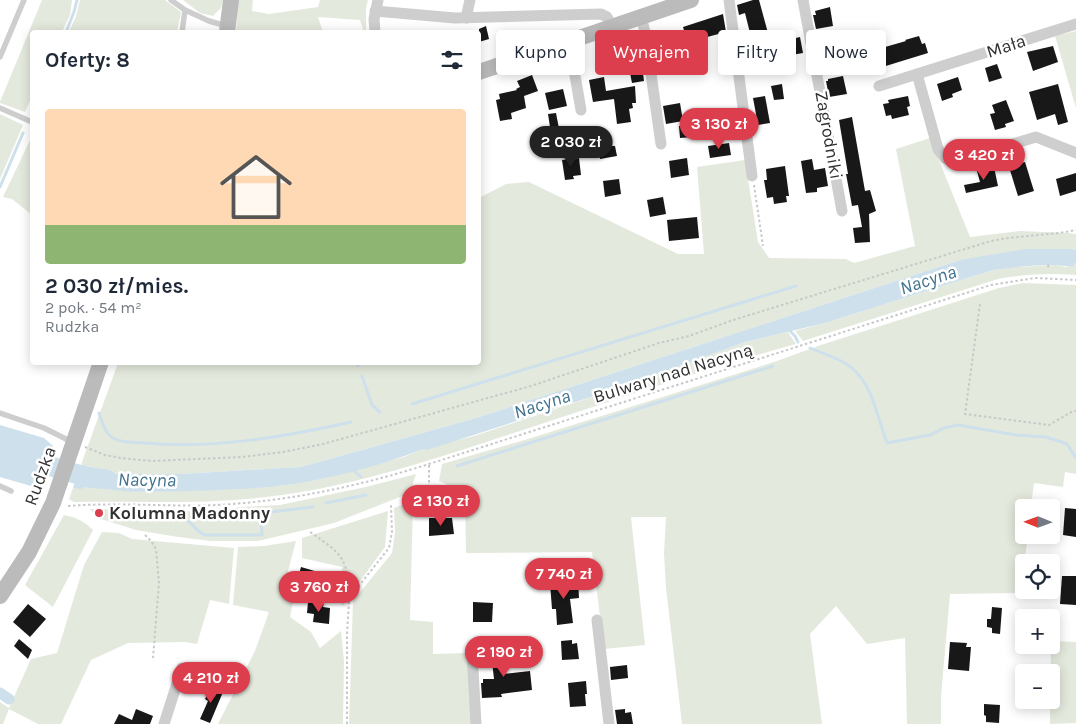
<!DOCTYPE html>
<html lang="pl">
<head>
<meta charset="utf-8">
<style>
  :root { --surface:#fff; --page:#f6f6f7; --text:#1f2937; --muted:#747a83; --accent:#dc3e4d }
  body { margin:0; font-family:Karla,sans-serif; background:var(--page); color:var(--text); height:100vh; display:flex; flex-direction:column; font-size:19px; white-space:nowrap }
  * { box-sizing:border-box; margin:0 }
  p { font-size:16px; color:var(--muted) }
  .icon { flex:none; width:28px; height:28px; fill:none; stroke:currentColor; stroke-width:2; stroke-linecap:round; stroke-linejoin:round }
  .map { position:relative; flex:1; overflow:hidden }
  .side { position:absolute; left:30px; top:30px; width:451px; height:335px; display:flex; flex-direction:column; background:var(--surface); border-radius:5px; box-shadow:0 2px 12px #0003 }
  .side>* { flex:none }
  .top-card { position:absolute; left:496px; top:30px; width:475px; height:45px; display:flex; gap:10px }
  .needle { width:32px; rotate:271deg }
  .controls { position:absolute; left:1015px; top:499px; display:grid; gap:10px }
  .controls a { display:grid; place-items:center; width:45px; height:45px; border-radius:5px; background:var(--surface); box-shadow:0 2px 12px #0003; font-size:25px }
  .price { position:absolute; translate:-50% -42px; padding:0 11px; border-radius:18px; background:var(--accent); color:#fff; font-size:16px; line-height:32px; filter:drop-shadow(0 1px 2px #0008) }
  .price::after { content:''; position:absolute; left:50%; top:30px; width:15px; height:11px; margin-left:-8px; background:inherit; clip-path:polygon(0 0,100% 0,50% 100%) }
  .price.selected { background:#222; color:#fff }
  ul { padding:0; list-style:none }
  li { display:grid; align-content:center; gap:10px; height:265px; padding:0 15px }
  li span { display:grid; place-items:center; height:155px; border-radius:5px; color:#555 }
  li>.icon { margin-inline-start:auto }
  span .icon { width:90px; height:90px; fill:#fffc; stroke-width:1 }
  li b { font-size:21px }
  h2 { display:flex; justify-content:space-between; align-items:center; height:60px; padding:0 15px; font-size:21px }
  .pill { padding:0 18px; border-radius:5px; background:var(--surface); box-shadow:0 2px 12px #0003; font-size:18px; line-height:45px }
  .pill.selected { background:var(--accent); color:#fff }
  .map>svg:first-child { display:block }
  .green { fill:#e4e9dd }
  .water { fill:#cde0eb }
  .lines { fill:none; stroke-linecap:round; stroke-linejoin:round }
  .stream { stroke:#cde0eb; stroke-width:3 }
  .canal { stroke:#cde0eb; stroke-width:11 }
  .river { stroke:#cde0eb; stroke-width:20 }
  .building { fill:#181818 }
  .path { stroke:#c8c8c8; stroke-width:2; stroke-dasharray:2.5 2.5; stroke-linecap:butt }
  .lane { stroke:#cecece; stroke-width:5.5 }
  .street { stroke:#cecece; stroke-width:11 }
  .secondary { stroke:#bbb; stroke-width:16 }
  .poi-dot { fill:#dc3e4d; stroke:#fff; stroke-width:2 }
  .labels { text-anchor:middle; dominant-baseline:central; stroke-width:5; stroke-linejoin:round; paint-order:stroke }
  .street-label { font-size:18px; fill:#313131; stroke:#fff }
  .poi-label { font-size:18px; font-weight:bold; fill:#313131; stroke:#fff; text-anchor:start }
  .water-label { font-size:19px; font-style:italic; fill:#42738f; stroke:#fff }
</style>
</head>
<body>
<div class="map">
<svg width="1076" height="724" viewBox="0 0 1076 724">
  <rect width="100%" height="100%" fill="#fff"/>
  <g class="green">
    <path d="M42,0H72L70,15L62,32H32V96L25,112L0,103V102Z"/>
    <path d="M80,0H165L181,12L177,32H69L76,16Z"/>
    <path d="M183,0H223L221,8L213,16L200,13Z"/>
    <path d="M238,0H253L252,11L269,14L318,7L320,0H368L366,8V32H364L360,20L318,17L323,32H236Z"/>
    <path d="M1076,31V108L1055,36Z"/>
    <path d="M0,114L23,125L0,179Z"/>
    <path d="M32,136V215L12,199L3,197Z"/>
    <path d="M930,138L970,237L1020,231L1069,233L1076,234V250L1072,249L960,260L476,418L301,467L180,474H116L112,471L81,465C93,431 106,397 118,363L479,362V198L506,184L529,182L678,254H704L697,167L745,160L758,242L769,258L846,259L854,263L915,246L896,149Z"/>
    <path d="M1074,262L1076,263V275C1049,273 1025,274 998,279L803,341L795,331L825,323L993,270L1014,267L1056,265L1066,267Z"/>
    <path d="M1023,283L1076,285V474L1065,472L1063,487L1034,483L1031,507L1024,508V535H1028L1020,593L950,594L941,696V724H907L905,638L867,644L836,606L810,634L822,724H682L666,588L664,553L666,517H631L645,645L604,649L592,552L466,553L465,493L439,481L442,464L528,439L774,362L821,345L999,288Z"/>
    <path d="M788,332L796,344C706,369 618,399 529,428C448,454 367,483 282,495C213,505 143,501 74,502L69,499L73,488H81L87,485L98,488L148,492L203,490L288,485L326,477L404,457L423,449L474,436L625,386L745,342Z"/>
    <path d="M416,474L410,493L334,523L258,541H211L178,537L136,530L98,518V515L93,513L90,509L222,512L239,507L280,505L366,487Z"/>
    <path d="M413,501L410,620L433,622V654L468,653L473,724H349L353,601L392,553L395,532L394,508Z"/>
    <path d="M388,511L385,547L342,606V567L302,558V538Z"/>
    <path d="M64,515C76,517 85,522 93,530L53,607L25,585Z"/>
    <path d="M102,532L119,533L132,539L234,548L229,604L210,600L197,644L185,642L128,643L91,660L61,724H38L9,709L3,724H0V702L9,708L31,659L57,653L84,565Z"/>
    <path d="M296,541L288,571V579L296,586L290,617L311,632L320,648L341,631L344,661L343,724H218L255,651L269,612L233,605L238,547L264,546Z"/>
    <path d="M1051,641L1076,642V723L1050,724Z"/>
  </g>
  <g class="water">
    <path d="M1025,249H1072L1076,250V263H1074V266C1067,267 1061,265 1054,265C1034,265 1013,267 993,270L825,323L745,342L625,386L427,450L423,449C380,466 333,478 287,485C255,489 222,490 189,491C155,492 120,494 87,485L81,489L73,488L81,465L112,471L116,474H180L301,467L476,418L960,260Z"/>
    <path d="M0,425L44,438L53,446L43,476L40,480L31,486L0,477Z"/>
  </g>
  <g class="lines">
    <g class="stream">
      <path d="M66,32L74,12L77,0"/>
      <path d="M0,187L23,133"/>
      <path d="M788,329L795,336L798,342"/>
      <path d="M810,348C821,353 832,356 843,362C872,377 876,415 887,443L930,435L944,428L958,425L1016,435L1046,437L1067,444L1076,458"/>
      <path d="M356,362L358,366"/>
      <path d="M362,376L372,405L380,412"/>
      <path d="M412,404L796,286"/>
      <path d="M99,413C102,423 105,434 115,439C123,443 136,442 145,443C214,449 284,437 351,422"/>
      <path d="M457,466L773,366"/>
      <path d="M352,469L361,477"/>
      <path d="M326,503L366,495"/>
      <path d="M112,515L178,517C195,521 194,532 206,535H262L261,518L263,514L270,512L313,507"/>
    </g>
    <path class="canal" d="M0,693L9,699"/>
    <path class="river" d="M0,451L90,478L105,479"/>
  </g>
  <g class="building">
    <path d="M753,0H759L771,44L761,47L760,43L753,45L745,13L739,15L737,5Z"/>
    <path d="M830,7L833,26L816,29L813,15H816L815,11Z"/>
    <path d="M723,14L726,32L696,40L698,46L686,50L683,38L686,37L683,27Z"/>
    <path d="M486,26L489,39L479,42V29Z"/>
    <path d="M665,34L668,51L656,53L653,36Z"/>
    <path d="M919,36L922,44L925,43L928,53L876,69L871,51L906,41L905,40Z"/>
    <path d="M800,37L803,53L786,56L783,41Z"/>
    <path d="M1053,46L1058,62L1033,71L1027,52Z"/>
    <path d="M997,64L1002,78L989,82L985,68Z"/>
    <path d="M642,65L644,81L632,83L629,68Z"/>
    <path d="M532,75L538,91L524,96L526,108L511,113L512,119L500,121L496,100L500,99L499,94L517,90L516,89L520,87L517,81Z"/>
    <path d="M843,76L847,94L829,97L826,81H828V79Z"/>
    <path d="M604,77L606,91L635,86L636,103H632L633,108L629,109L631,122L617,124L614,99L593,102L589,80Z"/>
    <path d="M958,77L962,90L952,94L953,97L942,101L937,84Z"/>
    <path d="M782,84L784,99L774,100L771,86Z"/>
    <path d="M1058,84L1068,122L1058,125L1055,114L1037,120L1029,92Z"/>
    <path d="M563,89L567,106L549,110L545,93Z"/>
    <path d="M765,96L770,123L758,125L753,98Z"/>
    <path d="M908,96L910,106L907,107L909,115L892,119L891,115L886,116L883,104L889,103L888,100Z"/>
    <path d="M1006,100L1014,121L1005,124L1006,127L995,130L990,114L995,113L992,105Z"/>
    <path d="M680,103L683,121L666,124L663,106Z"/>
    <path d="M556,113L561,139L552,140L548,114Z"/>
    <path d="M852,117L865,191L870,190L876,211L869,214L870,242L855,243L853,228L862,227L858,205L852,206L846,174H848L839,120Z"/>
    <path d="M690,124L692,137L680,138L679,126Z"/>
    <path d="M609,134L611,146H615L617,156L600,159L596,136Z"/>
    <path d="M729,143L731,155L710,158L708,146Z"/>
    <path d="M579,158L581,175L573,176L574,179L565,180L562,160Z"/>
    <path d="M687,158L689,175L671,178L669,161Z"/>
    <path d="M812,159L814,170L825,168L828,186L817,188V192L806,193L801,161Z"/>
    <path d="M1025,162L1034,191L1018,196L1009,167Z"/>
    <path d="M785,166L789,196H786L787,202L774,204L773,197L767,198L764,180H767L766,169Z"/>
    <path d="M994,167L998,186L966,193L964,185L980,182L977,171Z"/>
    <path d="M1076,173V191L1060,196L1056,179Z"/>
    <path d="M619,179L621,194L605,197L603,181Z"/>
    <path d="M663,197L666,214L650,217L647,200Z"/>
    <path d="M697,217L699,238L669,241L667,220Z"/>
    <path d="M1065,508L1076,509V537L1063,535Z"/>
    <path d="M429,518H452L454,534L429,536Z"/>
    <path d="M301,567L318,572L315,583L298,578Z"/>
    <path d="M1062,576H1076V605L1060,604Z"/>
    <path d="M578,580L579,598L570,599L573,623L557,625L556,609H552L550,583Z"/>
    <path d="M308,602L324,603L323,607L330,608L329,624L313,622L314,614L307,613Z"/>
    <path d="M473,602L493,603L492,622H473Z"/>
    <path d="M28,604L46,619L30,637L13,622Z"/>
    <path d="M992,607L1002,608L1000,634L992,633V628L987,627V619H991Z"/>
    <path d="M19,639L32,650L28,659L14,646Z"/>
    <path d="M572,640V644L577,643L579,659L562,660L561,641Z"/>
    <path d="M500,642L504,674L530,671L532,690L501,694L502,697L482,698L481,683H483V679H494L490,643Z"/>
    <path d="M950,642L967,643L966,647H971L969,671L948,669Z"/>
    <path d="M627,665L628,678L611,680L610,667Z"/>
    <path d="M226,668L242,675L236,689L220,682Z"/>
    <path d="M586,681L587,694H585L586,706L570,707L568,683Z"/>
    <path d="M211,687L223,692L210,723L200,719L208,701L205,699Z"/>
    <path d="M984,704L1000,705L999,723L986,722V716L984,715Z"/>
    <path d="M136,709L153,716L150,724H114L119,714L132,720Z"/>
    <path d="M625,709V713L631,712L633,724H617L615,710Z"/>
  </g>
  <g class="lines">
    <g class="path">
      <path d="M754,185L763,246"/>
      <path d="M1048,267L1049,262"/>
      <path d="M980,304L965,414L1049,425L1073,411H1076"/>
      <path d="M85,447L105,455L121,458L152,461L242,457L283,452L323,444L531,386L659,343L689,336L733,320L991,241C1019,235 1048,236 1076,230"/>
      <path d="M414,494L429,485V464"/>
      <path d="M68,506C117,502 167,507 217,505C290,501 360,486 429,464L991,285L1035,278L1076,280"/>
      <path d="M310,532C344,555 348,559 349,600"/>
      <path d="M145,535L151,541L156,549L159,583L153,658"/>
      <path d="M347,724V634L349,602L354,592L389,548L392,532L391,505"/>
    </g>
    <g class="lane">
      <path d="M171,0L185,10"/>
      <path d="M182,32L185,10L209,21L227,26"/>
      <path d="M0,57L24,0"/>
      <path d="M0,108L32,122"/>
      <path d="M0,413L44,428L72,442"/>
      <path d="M0,486L11,491"/>
    </g>
    <g class="street">
      <path d="M729,0L752,176"/>
      <path d="M803,0L842,211"/>
      <path d="M375,11L455,18L601,14L607,17L612,27"/>
      <path d="M641,17L645,32L661,144"/>
      <path d="M466,18L470,0"/>
      <path d="M375,32L374,19L378,0"/>
      <path d="M569,41L581,110"/>
      <path d="M917,74L938,149L945,158L953,162L1036,137L1076,153"/>
      <path d="M879,86L1076,24"/>
      <path d="M597,620L609,724"/>
      <path d="M472,651L476,724"/>
      <path d="M164,724L182,668"/>
    </g>
    <g class="secondary">
      <path d="M227,32L231,0"/>
      <path d="M479,72L691,0"/>
      <path d="M0,596L29,552L53,503L101,362"/>
    </g>
  </g>
  <circle class="poi-dot" cx="99" cy="513" r="5"/>
  <g class="labels">
    <g class="street-label">
      <text transform="translate(1006 46) rotate(-18)">Mała</text>
      <text transform="translate(829 135) rotate(80)">Zagrodniki</text>
      <text transform="translate(673 373) rotate(-17)">Bulwary nad Nacyną</text>
      <text transform="translate(40 476) rotate(-70)">Rudzka</text>
    </g>
    <g class="poi-label">
      <text x="109" y="513">Kolumna Madonny</text>
    </g>
    <g class="water-label">
      <text transform="translate(928 280) rotate(-18)">Nacyna</text>
      <text transform="translate(542 404) rotate(-18)">Nacyna</text>
      <text transform="translate(147 480) rotate(1)">Nacyna</text>
    </g>
  </g>
</svg>
<div class="controls">
<a><svg class="needle" viewBox="-14 -14 28 28"><path d="M0-13l5 13h-10z" fill="#e53935"/><path d="M0 13l5-13h-10z" fill="#747a83"/></svg></a>
<a><svg class="icon" aria-label="locate" viewBox="0 0 24 24"><circle cx="12" cy="12" r="6"/><path d="M12 2v4M12 18v4M2 12h4M18 12h4"/></svg></a>
<a>+</a>
<a>−</a>
</div>
<b class="price" style="left:719px;top:150px">3 130 zł</b>
<b class="price selected" style="left:571px;top:168px">2 030 zł</b>
<b class="price" style="left:984px;top:181px">3 420 zł</b>
<b class="price" style="left:441px;top:527px">2 130 zł</b>
<b class="price" style="left:564px;top:600px">7 740 zł</b>
<b class="price" style="left:319px;top:613px">3 760 zł</b>
<b class="price" style="left:504px;top:678px">2 190 zł</b>
<b class="price" style="left:211px;top:704px">4 210 zł</b>
<div class="top-card">
<a class="pill">Kupno</a>
<a class="pill selected">Wynajem</a>
<a class="pill">Filtry</a>
<a class="pill">Nowe</a>
</div>
<section class="side">
<h2>Oferty: 8<svg class="icon" aria-label="filters" viewBox="0 0 24 24"><path d="M4 7h16M4 17h16"/><circle cx="9" cy="7" r="2"/><circle cx="15" cy="17" r="2"/></svg></h2>
<ul>
<li><span style="background:linear-gradient(#ffd9b3 75%,#8fb573 0)"><svg class="icon" aria-label="home" viewBox="0 0 24 24"><path d="M3 11l9-7 9 7M6 9v11h12V9"/></svg></span><div><b>2 030 zł/mies.</b><p>2 pok. · 54 m²</p><p>Rudzka</p></div></li>
</ul>
</section>
</div>
</body>
</html>
